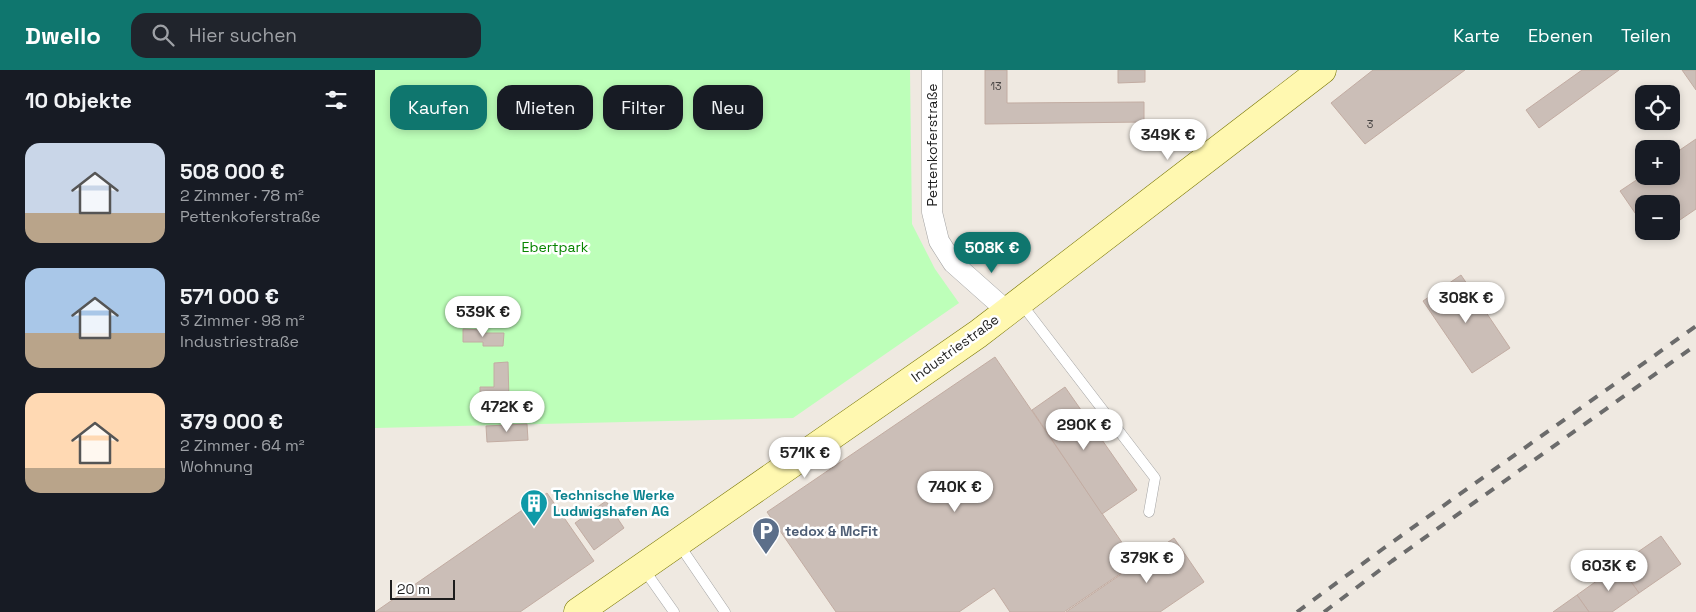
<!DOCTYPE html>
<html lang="de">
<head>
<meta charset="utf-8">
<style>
  :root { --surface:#171b24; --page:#20242c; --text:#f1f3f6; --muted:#9ea1a6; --accent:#0f766e }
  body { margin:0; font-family:"Space Grotesk",sans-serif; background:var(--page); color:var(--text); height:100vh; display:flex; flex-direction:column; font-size:19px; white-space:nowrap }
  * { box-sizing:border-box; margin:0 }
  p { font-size:16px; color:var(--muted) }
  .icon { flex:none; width:28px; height:28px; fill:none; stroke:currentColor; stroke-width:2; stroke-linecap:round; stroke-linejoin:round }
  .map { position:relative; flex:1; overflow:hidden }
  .side { display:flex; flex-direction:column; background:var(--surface); width:375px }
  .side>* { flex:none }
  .hud { position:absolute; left:15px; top:15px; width:475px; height:45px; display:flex; gap:10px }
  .controls { position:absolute; left:1260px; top:15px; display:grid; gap:10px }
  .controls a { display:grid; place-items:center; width:45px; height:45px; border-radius:10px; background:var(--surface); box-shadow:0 2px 8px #0003; font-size:25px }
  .scale { position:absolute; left:15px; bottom:12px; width:65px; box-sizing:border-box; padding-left:5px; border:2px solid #1d1d1d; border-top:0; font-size:14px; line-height:18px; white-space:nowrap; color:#1d1d1d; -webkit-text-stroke:4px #fff; paint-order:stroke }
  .price { position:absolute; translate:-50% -42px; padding:0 11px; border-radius:18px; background:#fff; color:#222; font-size:16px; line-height:32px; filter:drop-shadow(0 1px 2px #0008) }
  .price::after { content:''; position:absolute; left:50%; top:30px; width:15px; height:11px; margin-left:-8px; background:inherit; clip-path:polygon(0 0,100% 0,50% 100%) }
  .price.active { background:var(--accent); color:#fff }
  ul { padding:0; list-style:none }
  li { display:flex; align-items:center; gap:15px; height:125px; padding:0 25px }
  li span { display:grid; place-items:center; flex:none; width:140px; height:100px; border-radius:15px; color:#555 }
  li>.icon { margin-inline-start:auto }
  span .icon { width:60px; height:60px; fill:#fffc; stroke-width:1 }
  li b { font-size:21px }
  h2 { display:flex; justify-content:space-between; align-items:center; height:60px; padding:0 25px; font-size:21px }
  .pill { padding:0 18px; border-radius:15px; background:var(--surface); box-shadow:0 2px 8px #0003; font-size:18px; line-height:45px }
  .pill.active { background:var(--accent); color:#fff }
  header { display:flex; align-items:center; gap:30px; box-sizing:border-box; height:70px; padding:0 25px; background:var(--accent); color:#fff }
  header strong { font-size:24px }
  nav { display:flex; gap:28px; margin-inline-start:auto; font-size:18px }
  .search { width:350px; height:45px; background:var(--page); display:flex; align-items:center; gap:12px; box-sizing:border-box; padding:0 18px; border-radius:15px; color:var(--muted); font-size:19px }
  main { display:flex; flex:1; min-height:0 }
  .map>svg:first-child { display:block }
  .park { fill:#bdffb9 }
  .building { fill:#cbbeb7; stroke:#c2aca2 }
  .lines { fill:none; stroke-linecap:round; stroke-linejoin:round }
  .lane-casing { stroke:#a4a4a4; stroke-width:11 }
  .street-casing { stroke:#a4a4a4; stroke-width:21 }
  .secondary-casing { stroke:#787500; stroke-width:29 }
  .lane { stroke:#fff; stroke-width:10 }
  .street { stroke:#fff; stroke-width:20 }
  .secondary { stroke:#fff8b0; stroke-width:28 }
  .rail { stroke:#6b6b6b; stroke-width:4; stroke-dasharray:10 10; stroke-linecap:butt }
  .labels { text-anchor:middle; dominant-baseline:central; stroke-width:5; stroke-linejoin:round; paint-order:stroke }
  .number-label { font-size:11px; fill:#484544 }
  .street-label { font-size:14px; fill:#1d1d1d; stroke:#fff }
  .park-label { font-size:14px; fill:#078500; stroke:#fff }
  .culture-label { font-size:14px; font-weight:bold; fill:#0d838f; stroke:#fff; text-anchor:start }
  .service-label { font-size:14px; font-weight:bold; fill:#4e5e75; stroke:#fff; text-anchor:start }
</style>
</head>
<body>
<header>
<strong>Dwello</strong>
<div class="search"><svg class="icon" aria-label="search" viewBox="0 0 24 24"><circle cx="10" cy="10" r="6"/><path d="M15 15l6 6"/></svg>Hier suchen</div>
<nav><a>Karte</a><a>Ebenen</a><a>Teilen</a></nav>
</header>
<main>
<section class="side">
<h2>10 Objekte<svg class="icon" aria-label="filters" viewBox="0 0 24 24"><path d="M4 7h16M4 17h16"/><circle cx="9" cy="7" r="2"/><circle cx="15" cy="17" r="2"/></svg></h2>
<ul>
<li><span style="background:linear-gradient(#c9d6e8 70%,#b9a48a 0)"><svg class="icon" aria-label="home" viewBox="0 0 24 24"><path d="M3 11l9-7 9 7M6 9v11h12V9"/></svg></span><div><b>508 000 €</b><p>2 Zimmer · 78 m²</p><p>Pettenkoferstraße</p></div></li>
<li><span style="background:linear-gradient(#a9c7e8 65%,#b9a48a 0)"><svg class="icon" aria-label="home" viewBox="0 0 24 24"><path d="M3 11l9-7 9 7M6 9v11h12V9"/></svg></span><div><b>571 000 €</b><p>3 Zimmer · 98 m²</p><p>Industriestraße</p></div></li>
<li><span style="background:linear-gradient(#ffd9b3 75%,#b9a48a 0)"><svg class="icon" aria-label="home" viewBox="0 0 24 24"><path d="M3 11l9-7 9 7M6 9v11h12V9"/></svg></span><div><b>379 000 €</b><p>2 Zimmer · 64 m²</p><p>Wohnung</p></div></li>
</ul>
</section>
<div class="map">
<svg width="1321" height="542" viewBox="0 0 1321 542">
  <rect width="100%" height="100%" fill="#efe9e1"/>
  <path class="park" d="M0,0H535L537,154L560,199L584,233L418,348L0,358Z"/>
  <g class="building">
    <path d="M610,0H632V33L769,32V52L610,54Z"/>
    <path d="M743,0H770V12L743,13Z"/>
    <path d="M998,0H1090L990,74L956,33Z"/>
    <path d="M1207,0H1244L1164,58L1151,40Z"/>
    <path d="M1307,0H1321V20Z"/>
    <path d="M1321,69V139L1296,156V134H1269V156L1245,121L1269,105V106H1296V86Z"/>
    <path d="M1272,161H1288L1277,169Z"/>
    <path d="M1086,205L1135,278L1097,303L1048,231Z"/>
    <path d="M88,259L108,260V263H129L128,276H108V272H88Z"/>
    <path d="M620,287L761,493L689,542H635L619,518L584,542H461L392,442Z"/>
    <path d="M133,292L134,330L105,332V317H119V293Z"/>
    <path d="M690,317L762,420L727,444L657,340Z"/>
    <path d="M152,354L153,370L112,372L111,356Z"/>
    <path d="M172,423L219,491L145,542H0Z"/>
    <path d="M231,431L249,458L219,480L200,453Z"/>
    <path d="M1286,466L1306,494L1264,523L1244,495Z"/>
    <path d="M799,468L829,512L785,542H691Z"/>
    <path d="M1244,495L1264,523L1237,542H1214L1202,525Z"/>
    <path d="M1202,525L1214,542H1178Z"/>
  </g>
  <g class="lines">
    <g class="lane-casing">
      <g id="lane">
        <path d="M645,232L780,408L774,442"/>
        <path d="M303,473L350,542"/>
        <path d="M268,498L299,542"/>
      </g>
    </g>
    <g class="street-casing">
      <path id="street" d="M557,0V142L564,171L578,193L632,241"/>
    </g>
    <g class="secondary-casing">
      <path id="secondary" d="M203,542L603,264L947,0"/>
    </g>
    <use href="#lane" class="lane"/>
    <use href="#street" class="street"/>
    <use href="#secondary" class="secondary"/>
    <g class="rail">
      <path d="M922,542L1009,478L1321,256"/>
      <path d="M949,542L1017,491L1321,275"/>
    </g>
  </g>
  <defs>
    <g id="building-pin" transform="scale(1.4375)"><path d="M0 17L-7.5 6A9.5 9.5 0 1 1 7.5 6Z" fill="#0f9aa8" stroke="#fff"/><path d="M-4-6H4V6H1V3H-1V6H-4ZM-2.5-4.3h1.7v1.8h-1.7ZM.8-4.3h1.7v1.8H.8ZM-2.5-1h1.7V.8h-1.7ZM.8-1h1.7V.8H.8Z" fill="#fff"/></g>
    <g id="parking-pin" transform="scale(1.4375)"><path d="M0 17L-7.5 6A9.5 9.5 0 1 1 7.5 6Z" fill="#5c6f8a" stroke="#fff"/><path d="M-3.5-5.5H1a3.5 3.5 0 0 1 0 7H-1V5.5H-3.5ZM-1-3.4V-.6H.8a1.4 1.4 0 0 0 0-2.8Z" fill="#fff"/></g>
  </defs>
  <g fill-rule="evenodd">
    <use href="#building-pin" x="159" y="433"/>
    <use href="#parking-pin" x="391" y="461"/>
  </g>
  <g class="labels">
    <g class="number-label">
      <text x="621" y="16">13</text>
      <text x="995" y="54">3</text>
    </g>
    <g class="street-label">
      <text transform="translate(557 75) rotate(-90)">Pettenkoferstraße</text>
      <text transform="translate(580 278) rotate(-36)">Industriestraße</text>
    </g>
    <g class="park-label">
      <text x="180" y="177">Ebertpark</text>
    </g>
    <g class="culture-label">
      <text x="178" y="425">Technische Werke<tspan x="178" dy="16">Ludwigshafen AG</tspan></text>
    </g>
    <g class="service-label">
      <text x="410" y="461">tedox &amp; McFit</text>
    </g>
  </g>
</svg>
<div class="controls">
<a><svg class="icon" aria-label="locate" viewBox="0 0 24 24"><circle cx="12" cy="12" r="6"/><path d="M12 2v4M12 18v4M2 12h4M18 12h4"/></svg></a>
<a>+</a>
<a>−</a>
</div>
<div class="scale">20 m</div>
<b class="price" style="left:793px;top:91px">349K €</b>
<b class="price active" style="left:617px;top:204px">508K €</b>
<b class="price" style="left:1091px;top:254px">308K €</b>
<b class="price" style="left:108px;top:268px">539K €</b>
<b class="price" style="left:132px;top:363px">472K €</b>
<b class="price" style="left:709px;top:381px">290K €</b>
<b class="price" style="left:430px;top:409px">571K €</b>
<b class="price" style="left:580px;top:443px">740K €</b>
<b class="price" style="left:772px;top:514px">379K €</b>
<b class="price" style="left:1234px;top:522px">603K €</b>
<div class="hud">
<a class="pill active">Kaufen</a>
<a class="pill">Mieten</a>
<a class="pill">Filter</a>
<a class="pill">Neu</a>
</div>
</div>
</main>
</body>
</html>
